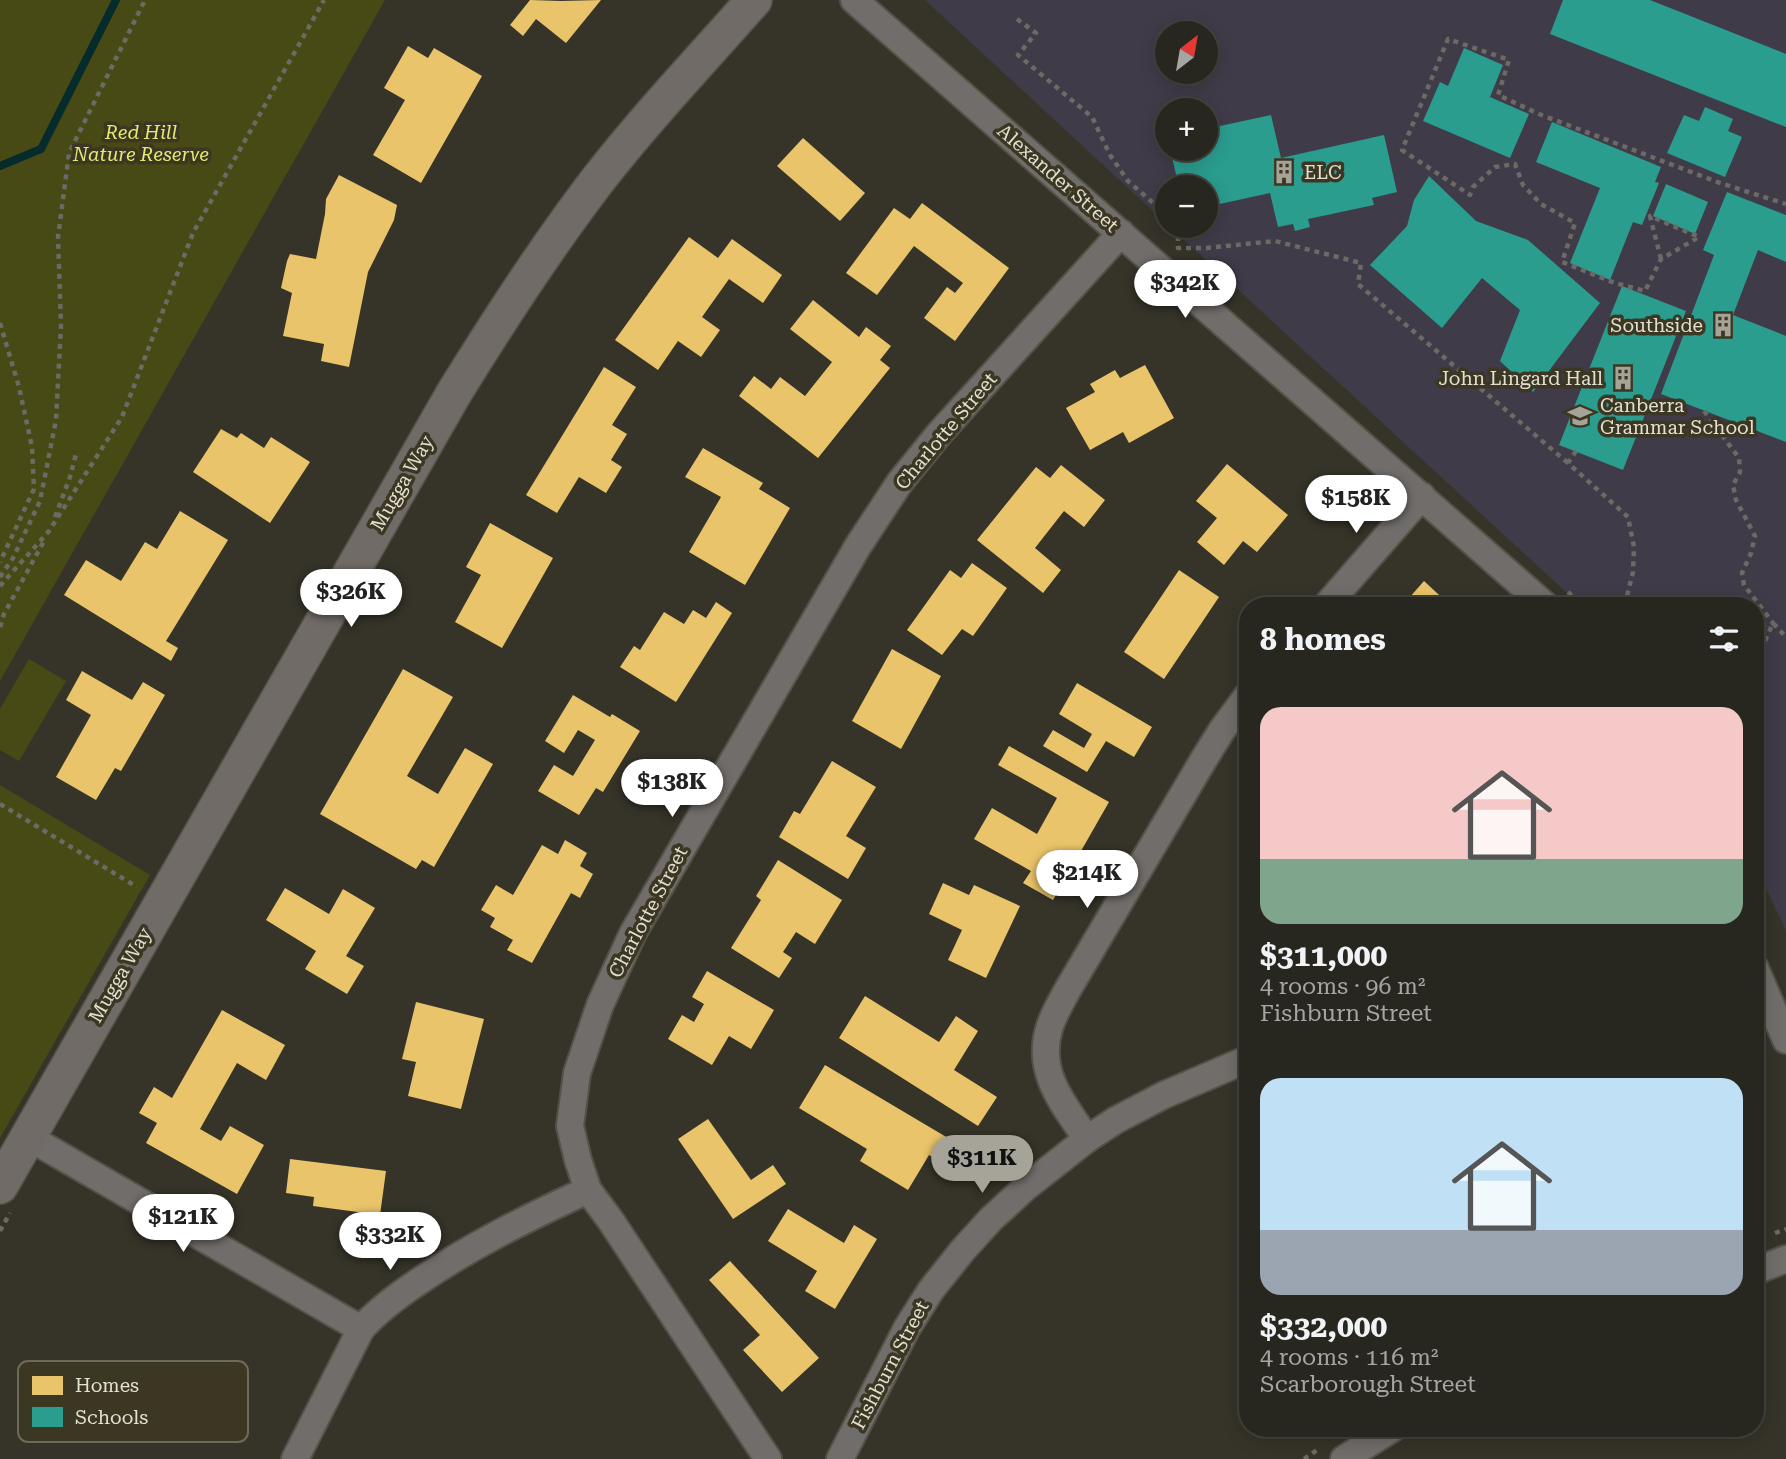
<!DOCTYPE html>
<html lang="en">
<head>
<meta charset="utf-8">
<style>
  :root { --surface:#28271f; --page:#34332c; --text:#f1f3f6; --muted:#a5a5a4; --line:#44443d; --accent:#a6a498 }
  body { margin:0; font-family:"Roboto Serif",serif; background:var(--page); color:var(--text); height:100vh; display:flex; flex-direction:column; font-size:26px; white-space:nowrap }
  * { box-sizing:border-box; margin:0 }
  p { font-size:23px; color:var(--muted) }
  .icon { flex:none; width:38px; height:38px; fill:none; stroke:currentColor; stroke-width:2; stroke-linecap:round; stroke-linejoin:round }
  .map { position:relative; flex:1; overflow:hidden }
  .side { position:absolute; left:1239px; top:597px; width:525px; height:840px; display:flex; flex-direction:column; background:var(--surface); border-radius:28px; box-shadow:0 4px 18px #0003,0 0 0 2px var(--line) }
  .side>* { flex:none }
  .needle { width:46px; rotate:31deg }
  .controls { position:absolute; left:1155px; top:21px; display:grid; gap:14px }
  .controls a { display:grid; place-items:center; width:63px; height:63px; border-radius:50%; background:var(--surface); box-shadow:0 4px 18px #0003,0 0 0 2px var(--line); font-size:35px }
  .price { position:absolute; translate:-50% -60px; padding:0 16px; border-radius:24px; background:#fff; color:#222; font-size:23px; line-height:46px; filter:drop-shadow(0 2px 4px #0008) }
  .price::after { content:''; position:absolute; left:50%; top:42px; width:21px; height:16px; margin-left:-10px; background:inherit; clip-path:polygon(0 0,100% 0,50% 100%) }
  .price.current { background:var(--accent); color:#111 }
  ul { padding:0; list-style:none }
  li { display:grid; align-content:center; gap:14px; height:371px; padding:0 21px }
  li span { display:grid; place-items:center; height:217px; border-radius:21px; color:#555 }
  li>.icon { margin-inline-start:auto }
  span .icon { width:126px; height:126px; fill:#fffc; stroke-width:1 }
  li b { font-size:30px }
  h2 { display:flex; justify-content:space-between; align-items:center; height:84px; padding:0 21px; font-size:30px }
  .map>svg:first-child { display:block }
  .industrial { fill:#403b48; fill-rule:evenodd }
  .green { fill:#474a14 }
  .homes { fill:#e9c46a }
  .schools { fill:#2a9d8f }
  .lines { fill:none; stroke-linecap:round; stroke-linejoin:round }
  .stream { stroke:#052b2d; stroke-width:8 }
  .minor-casing { stroke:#545248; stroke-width:30 }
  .major-casing { stroke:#545248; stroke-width:38 }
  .path { stroke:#6c6a64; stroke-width:4.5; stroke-dasharray:5 5; stroke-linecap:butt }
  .minor { stroke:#716d6a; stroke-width:26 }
  .major { stroke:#716b68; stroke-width:35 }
  .labels { text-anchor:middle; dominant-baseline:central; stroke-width:7; stroke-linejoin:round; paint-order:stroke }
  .park-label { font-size:19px; font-style:italic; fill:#e3eb70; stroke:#3c3723 }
  .poi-label { font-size:19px; fill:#e3e0d3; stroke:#3c3723; text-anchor:start }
  .street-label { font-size:19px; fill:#e3e0d3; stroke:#3c3723 }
  .key { fill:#3c3723; stroke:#6e6a58; stroke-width:2 }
  .key-label { font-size:19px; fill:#e3e0d3 }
</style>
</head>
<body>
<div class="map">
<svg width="1786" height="1459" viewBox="0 0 1786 1459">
  <rect width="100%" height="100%" fill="#363429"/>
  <path class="industrial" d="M925,0H1786V930L1755,866V606L1580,605L1169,226H1206V187H1167V224ZM1167,33H1206V72H1167ZM1167,110H1206V149H1167Z"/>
  <g class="green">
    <path d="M0,0H385L0,681Z"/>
    <path d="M29,659L66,681L19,761L0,750V709Z"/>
    <path d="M0,785L150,875L0,1138Z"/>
  </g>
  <g class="homes">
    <path d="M530,0L561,1L601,0L566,43L536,19L523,36L510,25Z"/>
    <path d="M408,46L428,58L434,48L482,76L421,183L373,155L405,100L384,88Z"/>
    <path d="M803,138L865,193L840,221L777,166Z"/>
    <path d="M339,175L397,205L394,220L368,272L349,367L321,361L324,344L283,336L292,293L281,288L287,261L290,254L316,259L325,214L326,199Z"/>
    <path d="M922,203L1009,268L955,341L924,318L947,287L955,293L963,283L914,246L877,295L846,273L894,208L910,219Z"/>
    <path d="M689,237L718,258L732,239L782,275L763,303L729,279L702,317L720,330L701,357L678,341L658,370L615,340Z"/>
    <path d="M813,300L859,337L866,327L891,346L880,360L890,368L818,458L739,396L754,376L771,389L780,377L805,396L832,362L790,329Z"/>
    <path d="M1145,365L1174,418L1129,443L1123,432L1090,450L1066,408L1095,392L1090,384L1115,370L1120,378Z"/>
    <path d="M604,367L636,387L612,425L627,434L611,460L622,467L606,493L579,477L557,513L526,495Z"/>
    <path d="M221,429L237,438L241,433L264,448L271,437L310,462L270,523L193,472Z"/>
    <path d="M703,448L763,483L759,489L790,508L745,585L689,552L721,497L685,477Z"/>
    <path d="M1227,464L1288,515L1257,552L1243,541L1224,565L1197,542L1217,518L1196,501Z"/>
    <path d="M1061,465L1105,500L1084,527L1064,511L1035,548L1061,570L1043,593L977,540L1036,467L1050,478Z"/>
    <path d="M180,511L228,540L166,641L178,648L171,661L64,595L86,560L121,581L145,542L157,549Z"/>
    <path d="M490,523L553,558L502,648L455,622L481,575L466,567Z"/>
    <path d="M972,563L1007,588L973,636L962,629L942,655L907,630L950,570L961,578Z"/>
    <path d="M1179,570L1219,597L1164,679L1124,652Z"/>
    <path d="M1424,581L1451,606H1402Z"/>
    <path d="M716,602L732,613L676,702L620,667L634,646L640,650L664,612L684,624L693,610L706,618Z"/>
    <path d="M892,649L941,676L901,749L852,721Z"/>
    <path d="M403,669L453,697L407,776L438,794L465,748L493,764L434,867L422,860L416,869L320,814Z"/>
    <path d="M82,671L132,700L143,682L165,695L121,771L115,768L96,800L56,777L91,715L66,700Z"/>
    <path d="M1077,683L1152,727L1134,757L1106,741L1087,772L1043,746L1053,730L1084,748L1092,734L1059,714Z"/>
    <path d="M573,695L610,717L612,714L640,731L603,792L596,788L579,815L538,791L554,765L573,776L595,740L578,730L564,753L545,741Z"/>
    <path d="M1009,746L1109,802L1053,900L1023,883L1031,871L974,839L992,808L1037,834L1057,798L998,765Z"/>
    <path d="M832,761L876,787L846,836L866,848L848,879L779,837L794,811L800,814Z"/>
    <path d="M565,840L587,853L580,866L593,874L580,898L571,893L532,963L507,950L513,940L490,927L495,918L481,910L496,885L513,895L542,845L558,854Z"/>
    <path d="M778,860L842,900L815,944L796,932L783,952L792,958L779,978L731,948L761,900L756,896Z"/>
    <path d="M943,883L969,895L974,885L1020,906L986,978L948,960L962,930L929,914Z"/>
    <path d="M285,888L329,914L343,889L375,908L346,956L364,966L347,994L305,969L316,951L266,920Z"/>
    <path d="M707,971L774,1010L751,1049L729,1036L712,1065L668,1039L682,1015L694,1022L704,1004L692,997Z"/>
    <path d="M865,996L939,1042L956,1016L978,1031L954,1070L997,1097L978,1126L839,1038Z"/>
    <path d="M416,1002L484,1019L461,1109L408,1096L416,1062L402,1059Z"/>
    <path d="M222,1010L285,1045L266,1080L237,1063L200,1129L221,1141L230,1126L264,1145L237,1194L146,1143L157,1123L139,1113L154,1087L172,1098Z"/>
    <path d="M825,1065L953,1141L940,1162L929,1155L908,1190L860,1161L867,1149L799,1108Z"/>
    <path d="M708,1119L751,1180L773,1165L786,1184L733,1219L678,1139Z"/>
    <path d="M290,1159L386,1171L380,1215L313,1206L314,1197L286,1193Z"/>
    <path d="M788,1209L844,1243L854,1225L877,1239L835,1309L805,1291L817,1271L768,1241Z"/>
    <path d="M730,1261L819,1358L782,1392L743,1350L760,1335L709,1280Z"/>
  </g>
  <g class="schools">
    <path d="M1563,0H1650L1786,54V127L1550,34Z"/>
    <path d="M1464,48L1503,65L1490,97L1529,114L1510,158L1423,121L1440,82L1448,86Z"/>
    <path d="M1705,107L1733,119L1728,131L1742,137L1725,177L1667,153L1684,115L1699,121Z"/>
    <path d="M1271,115L1281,158L1384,135L1397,192L1372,198L1374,205L1308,219L1310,227L1295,231L1293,224L1278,227L1270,193L1206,207V187H1179L1170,149H1206V129Z"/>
    <path d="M1552,122L1661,167L1655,182L1659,183L1642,225L1633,222L1610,280L1570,263L1600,188L1536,162Z"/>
    <path d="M1429,176L1476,221L1528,240L1600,303L1533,392L1500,361L1520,310L1482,278L1442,328L1370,265L1407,226L1414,200Z"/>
    <path d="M1666,184L1708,202L1695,234L1653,216Z"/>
    <path d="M1727,192L1786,215V262L1758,250L1733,315L1786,336V442L1661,394L1714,255L1703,250Z"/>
    <path d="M1622,286L1686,311L1623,470L1559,445Z"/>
  </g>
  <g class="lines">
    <path class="stream" d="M0,166L41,149L116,0"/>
    <g class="minor-casing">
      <g id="minor">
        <path d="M854,0L1546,606"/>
        <path d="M1326,606L1422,496"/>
        <path d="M1755,968L1786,1040"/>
        <path d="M28,1137L361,1329"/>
        <path d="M1087,1139C1064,1105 1036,1073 1049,1029C1053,1015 1061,1002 1068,989L1204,759L1222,730L1248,695"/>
        <path d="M1755,1271L1786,1259"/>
        <path d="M295,1459L361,1329C378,1310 397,1296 418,1282C472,1245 529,1217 588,1190"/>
        <path d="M768,1459L611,1221L588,1190L578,1160L570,1126L577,1073L600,1005L633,933L858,546L900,482L939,434L1121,233"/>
        <path d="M840,1459L907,1328L931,1290L962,1251L991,1219L1026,1187L1087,1139L1116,1120L1164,1095L1248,1059"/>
        <path d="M1344,1459L1393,1428"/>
      </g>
    </g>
    <g class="major-casing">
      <path id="major" d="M0,1186L454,393C499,320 545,249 597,181C646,118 701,60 754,0"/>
    </g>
    <g class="path">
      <path d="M1017,19L1036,33L1018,55L1092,117L1110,155L1128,181L1167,215"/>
      <path d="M1178,226V248H1207L1275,241L1361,263L1358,284L1568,463"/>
      <path d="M1661,259L1650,216L1699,237L1661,259L1645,291L1615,283L1562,262L1575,223L1541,204L1523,185L1515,164L1495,167L1473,187L1470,195L1402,150L1448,39L1509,60L1498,95L1539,114L1720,183L1786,204"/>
      <path d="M0,323L19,387L32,447L34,489L0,562"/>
      <path d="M1704,411L1739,458L1740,472L1733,485L1736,500L1755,536L1751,553L1742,573L1744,585L1773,623L1755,627"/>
      <path d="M1576,451L1568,463L1628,517L1634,547L1633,572L1627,596L1631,606"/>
      <path d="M55,517L70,477L76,454"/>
      <path d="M0,577L13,558L40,501L56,420L61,325L58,237L69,153L145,0"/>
      <path d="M0,586L49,531L122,417L193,233L324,0"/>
      <path d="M1568,592L1583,606"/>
      <path d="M0,627L4,614L44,541"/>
      <path d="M1757,659L1773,623L1786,637"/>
      <path d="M0,804L137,887"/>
      <path d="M0,1231L10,1213"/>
      <path d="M1775,1233L1786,1229"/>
      <path d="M1304,1459L1320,1448"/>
    </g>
    <use href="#minor" class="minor"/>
    <use href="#major" class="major"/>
  </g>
  <defs>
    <g id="building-bare" transform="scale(1.89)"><path d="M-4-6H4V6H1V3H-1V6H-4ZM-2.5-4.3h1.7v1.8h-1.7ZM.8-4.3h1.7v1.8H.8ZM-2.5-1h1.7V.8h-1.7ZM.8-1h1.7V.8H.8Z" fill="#a6a498" stroke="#3c3723" stroke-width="2.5" paint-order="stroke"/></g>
    <g id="school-bare" transform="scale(1.89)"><path d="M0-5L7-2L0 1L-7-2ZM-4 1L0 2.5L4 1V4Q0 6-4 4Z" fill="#a6a498" stroke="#3c3723" stroke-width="2.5" paint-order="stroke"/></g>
  </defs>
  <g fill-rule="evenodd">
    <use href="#building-bare" x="1284" y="172"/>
    <use href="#building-bare" x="1723" y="325"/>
    <use href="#building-bare" x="1623" y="378"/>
    <use href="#school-bare" x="1580" y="416"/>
  </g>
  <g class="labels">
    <g class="park-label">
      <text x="141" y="132">Red Hill<tspan x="141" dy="22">Nature Reserve</tspan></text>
    </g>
    <g class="poi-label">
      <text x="1304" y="172">ELC</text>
      <text x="1703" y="325" text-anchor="end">Southside</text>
      <text x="1603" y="378" text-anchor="end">John Lingard Hall</text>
      <text x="1600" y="405">Canberra<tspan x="1600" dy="22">Grammar School</tspan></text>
    </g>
    <g class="street-label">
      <text transform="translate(1058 178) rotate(41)">Alexander Street</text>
      <text transform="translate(946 431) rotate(-50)">Charlotte Street</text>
      <text transform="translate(402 483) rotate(-60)">Mugga Way</text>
      <text transform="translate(648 912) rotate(-62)">Charlotte Street</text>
      <text transform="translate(120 975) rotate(-60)">Mugga Way</text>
      <text transform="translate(890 1365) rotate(-62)">Fishburn Street</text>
    </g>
  </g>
  <rect x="18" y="1361" width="230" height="81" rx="10" class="key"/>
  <rect x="32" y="1376" width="31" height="19" fill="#e9c46a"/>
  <rect x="32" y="1407" width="31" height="20" fill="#2a9d8f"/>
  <g class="key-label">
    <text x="75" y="1392">Homes</text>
    <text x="75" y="1424">Schools</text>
  </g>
</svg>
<div class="controls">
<a><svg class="needle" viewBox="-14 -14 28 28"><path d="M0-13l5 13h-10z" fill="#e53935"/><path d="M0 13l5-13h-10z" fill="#a5a5a4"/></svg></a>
<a>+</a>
<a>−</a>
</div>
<b class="price" style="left:1185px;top:320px">$342K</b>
<b class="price" style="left:1356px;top:535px">$158K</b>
<b class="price" style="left:351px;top:629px">$326K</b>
<b class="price" style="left:672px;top:819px">$138K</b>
<b class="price" style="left:1087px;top:910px">$214K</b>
<b class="price current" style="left:982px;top:1195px">$311K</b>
<b class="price" style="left:183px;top:1254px">$121K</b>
<b class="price" style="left:390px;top:1272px">$332K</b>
<section class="side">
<h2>8 homes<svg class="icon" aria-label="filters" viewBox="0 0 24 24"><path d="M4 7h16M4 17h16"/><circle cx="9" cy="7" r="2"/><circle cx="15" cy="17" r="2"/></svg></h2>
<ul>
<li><span style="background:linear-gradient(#f6c9c9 70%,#7fa58c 0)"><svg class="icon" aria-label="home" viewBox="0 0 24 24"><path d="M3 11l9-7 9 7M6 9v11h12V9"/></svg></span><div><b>$311,000</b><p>4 rooms · 96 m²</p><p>Fishburn Street</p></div></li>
<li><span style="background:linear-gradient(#bfe0f5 70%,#9aa5b1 0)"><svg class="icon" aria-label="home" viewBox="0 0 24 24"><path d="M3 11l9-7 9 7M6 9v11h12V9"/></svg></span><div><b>$332,000</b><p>4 rooms · 116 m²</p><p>Scarborough Street</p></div></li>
</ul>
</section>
</div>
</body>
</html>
